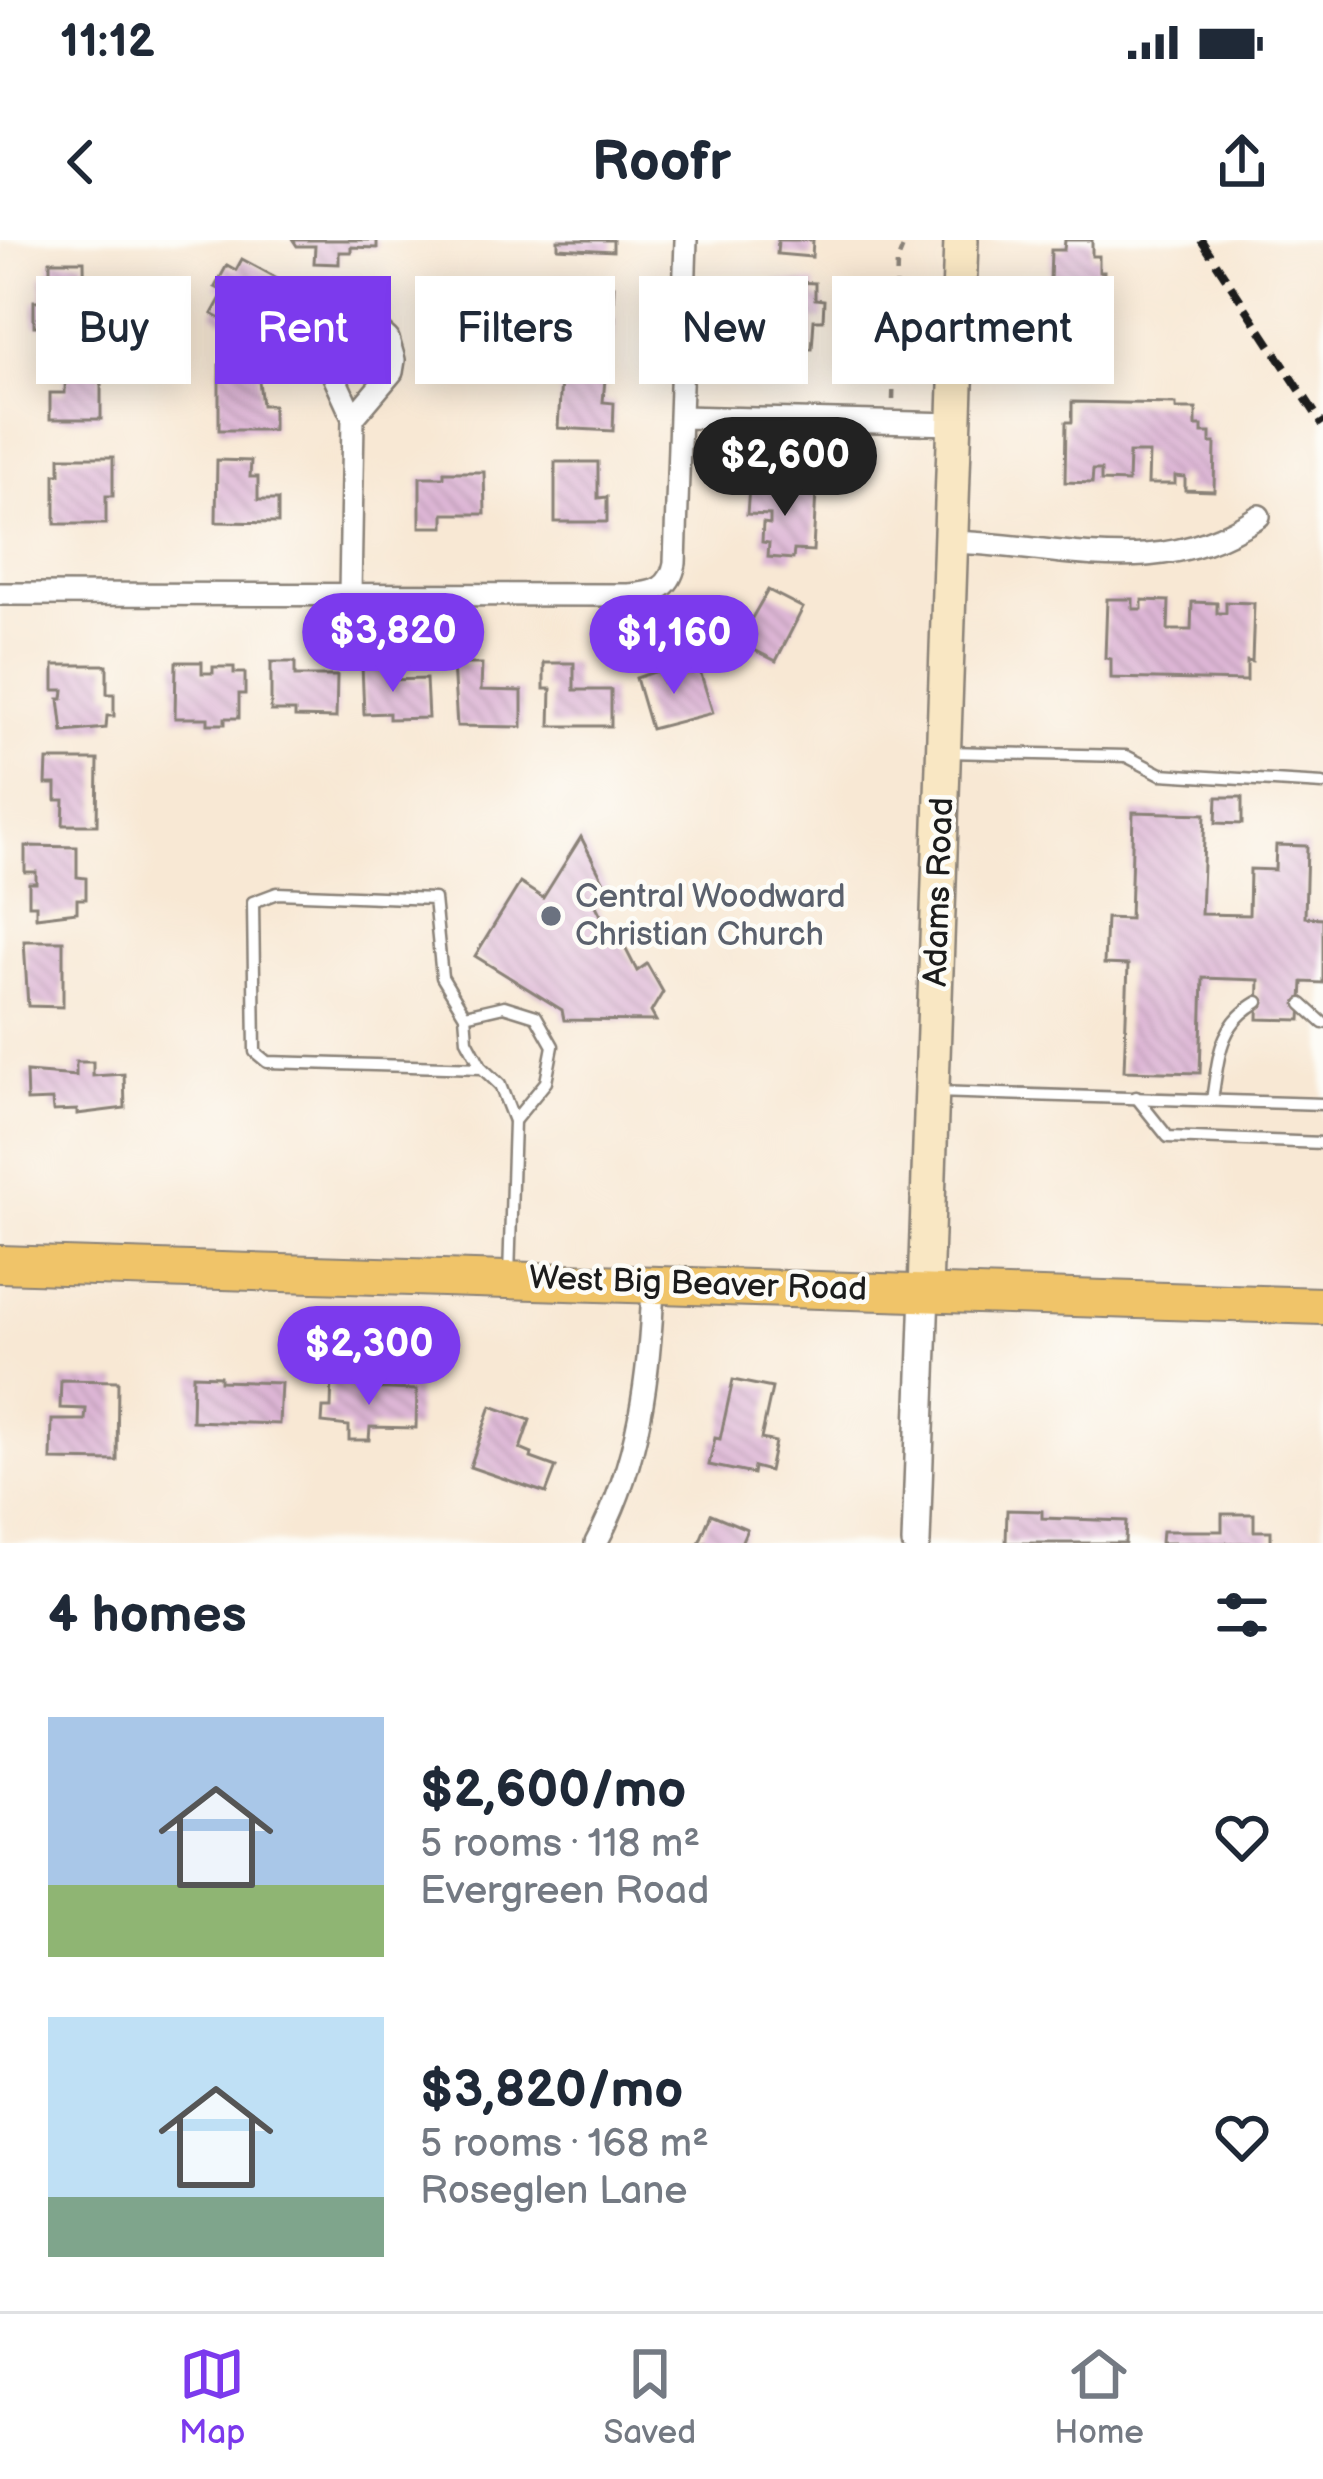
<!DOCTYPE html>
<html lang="en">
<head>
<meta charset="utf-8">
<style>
  :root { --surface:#fff; --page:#f2f2f3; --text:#1f2937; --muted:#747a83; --line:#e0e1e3; --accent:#7c3aed }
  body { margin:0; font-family:"Balsamiq Sans",sans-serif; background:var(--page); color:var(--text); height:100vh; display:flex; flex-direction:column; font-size:45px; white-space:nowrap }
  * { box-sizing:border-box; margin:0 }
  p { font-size:39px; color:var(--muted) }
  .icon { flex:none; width:66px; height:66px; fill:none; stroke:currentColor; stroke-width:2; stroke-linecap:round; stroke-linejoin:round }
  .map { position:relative; height:1303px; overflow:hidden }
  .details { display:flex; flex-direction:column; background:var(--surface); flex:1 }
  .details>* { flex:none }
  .guide { position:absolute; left:36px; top:36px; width:1251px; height:108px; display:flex; gap:24px }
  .price { position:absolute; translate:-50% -102px; padding:0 27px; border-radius:42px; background:var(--accent); color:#fff; font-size:39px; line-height:78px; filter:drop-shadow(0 3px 6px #0008) }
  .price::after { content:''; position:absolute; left:50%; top:72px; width:36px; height:27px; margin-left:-18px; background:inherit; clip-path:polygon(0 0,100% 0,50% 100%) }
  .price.selected { background:#222; color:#fff }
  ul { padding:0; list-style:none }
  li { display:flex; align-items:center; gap:36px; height:300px; padding:0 48px }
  li span { display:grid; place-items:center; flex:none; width:336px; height:240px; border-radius:0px; color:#555 }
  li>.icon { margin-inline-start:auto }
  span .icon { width:144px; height:144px; fill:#fffc; stroke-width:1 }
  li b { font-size:51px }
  h2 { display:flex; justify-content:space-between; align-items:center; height:144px; padding:0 48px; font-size:51px }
  .tag { padding:0 42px; border-radius:0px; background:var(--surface); box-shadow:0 6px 30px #0003; font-size:42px; line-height:108px }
  .tag.selected { background:var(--accent); color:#fff }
  .status { display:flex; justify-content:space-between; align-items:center; height:84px; padding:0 60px; background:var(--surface); direction:ltr }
  .status svg { height:33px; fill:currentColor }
  header { display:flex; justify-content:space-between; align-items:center; height:156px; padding:0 48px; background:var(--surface); font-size:54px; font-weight:700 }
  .tabs { display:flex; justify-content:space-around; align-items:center; height:168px; border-top:3px solid var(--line); background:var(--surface); font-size:33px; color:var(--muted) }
  .tabs a { display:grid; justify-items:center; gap:6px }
  .tabs .selected { color:var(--accent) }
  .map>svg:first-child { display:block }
  .building { fill:url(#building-back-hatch) }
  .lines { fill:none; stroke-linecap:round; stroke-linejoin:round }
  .service-casing { stroke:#8a8278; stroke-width:15 }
  .minor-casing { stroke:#8a8278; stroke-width:26 }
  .tertiary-casing { stroke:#8a8278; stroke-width:32 }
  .secondary-casing { stroke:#8a8278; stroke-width:38 }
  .primary-casing { stroke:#8a8278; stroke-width:40 }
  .path { stroke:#8a8278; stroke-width:4.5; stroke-dasharray:9 9; stroke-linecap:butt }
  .service { stroke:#fff; stroke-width:10 }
  .minor { stroke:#fff; stroke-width:21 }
  .tertiary { stroke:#fff; stroke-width:27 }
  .secondary { stroke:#f9e7c3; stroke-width:33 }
  .primary { stroke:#f0c469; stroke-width:36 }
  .rail { stroke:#1c1c1c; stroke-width:8; stroke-dasharray:18 9; stroke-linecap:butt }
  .worship-dot { fill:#6b7280; stroke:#fdfcf7; stroke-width:4.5 }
  .labels { text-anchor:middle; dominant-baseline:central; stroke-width:9; stroke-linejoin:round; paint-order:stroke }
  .street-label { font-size:33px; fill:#1c1c1c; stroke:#fdfcf7 }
  .worship-label { font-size:33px; fill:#5b616d; stroke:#fdfcf7; text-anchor:start }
</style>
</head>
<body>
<div class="status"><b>11:12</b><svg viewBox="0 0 49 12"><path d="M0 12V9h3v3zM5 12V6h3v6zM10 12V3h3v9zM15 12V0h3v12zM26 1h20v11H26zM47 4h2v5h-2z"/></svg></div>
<header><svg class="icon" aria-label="back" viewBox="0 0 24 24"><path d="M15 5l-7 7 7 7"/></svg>Roofr<svg class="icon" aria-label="share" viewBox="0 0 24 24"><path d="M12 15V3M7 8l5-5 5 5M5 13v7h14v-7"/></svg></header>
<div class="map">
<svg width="1323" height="1303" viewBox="0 0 1323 1303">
  <defs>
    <pattern id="building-back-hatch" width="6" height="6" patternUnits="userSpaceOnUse" patternTransform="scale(3)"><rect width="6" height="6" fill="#ddb6d5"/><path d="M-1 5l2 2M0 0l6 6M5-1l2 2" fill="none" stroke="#bd9cb6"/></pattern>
  </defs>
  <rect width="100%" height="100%" fill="#fdfcf7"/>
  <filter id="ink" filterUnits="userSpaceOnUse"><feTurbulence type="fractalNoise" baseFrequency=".00833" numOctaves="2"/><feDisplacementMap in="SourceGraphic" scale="24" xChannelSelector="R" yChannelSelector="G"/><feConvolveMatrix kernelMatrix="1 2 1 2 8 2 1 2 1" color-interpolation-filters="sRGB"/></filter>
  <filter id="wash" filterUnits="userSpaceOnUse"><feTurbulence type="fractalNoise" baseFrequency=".004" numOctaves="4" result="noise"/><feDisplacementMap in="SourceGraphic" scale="48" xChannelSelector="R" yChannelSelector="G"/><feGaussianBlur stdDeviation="2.7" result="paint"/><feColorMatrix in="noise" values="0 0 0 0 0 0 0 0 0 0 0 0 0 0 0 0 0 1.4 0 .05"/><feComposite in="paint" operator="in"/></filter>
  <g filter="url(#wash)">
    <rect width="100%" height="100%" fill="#f8e8d4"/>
    <g id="blocks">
      <g class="building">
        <path d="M293,0H377V8L351,7V12H339V24L314,23L315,6H297Z"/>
        <path d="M558,0H613V11L558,8Z"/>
        <path d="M778,0H813L812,17L777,14Z"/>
        <path d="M1065,0H1092V16H1099V32H1104L1102,65H1090L1089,95L1056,94L1058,42H1050L1051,10H1064Z"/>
        <path d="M242,19L279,39L275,47L281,50L272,66L266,63L261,74L270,79L258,99L212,74L224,52L215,47L227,25L236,30Z"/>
        <path d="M50,21H84L85,86H34V61H42L41,36L50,35Z"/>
        <path d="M566,35L606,38L605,46H614L613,66H604V76L615,77L614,102L563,100L565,69H556L557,37Z"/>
        <path d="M774,41L815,43V59L824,60L823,80H814L812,109L747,106L748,82L772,83Z"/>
        <path d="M66,114L101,115V179H50V153H65Z"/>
        <path d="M562,123L599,125L598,139H605L603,162L614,163L613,191L558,188Z"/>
        <path d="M219,125H257L262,165H273V190H219Z"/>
        <path d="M1072,162L1176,164V169H1196V186H1202V193H1210V203H1215L1214,251L1185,250V237L1175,236V244H1148L1149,213H1129L1128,242L1101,241V230H1093L1092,243L1065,242L1066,182H1072Z"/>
        <path d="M60,217H113V256H106V284H55V234H60Z"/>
        <path d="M217,220L251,221L250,237H258V260H278V283L216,282Z"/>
        <path d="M555,222H598V258L607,257V282H555Z"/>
        <path d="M444,232H484L485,274H444V287H420V237H444Z"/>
        <path d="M749,247L816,250L813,311L794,310L793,319L768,317L769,303L762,302L763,283L770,284V275L747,274Z"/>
        <path d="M768,350L803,368L776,421L727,396L740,372L752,378Z"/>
        <path d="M1107,359H1133V369H1142V360L1169,361L1168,390H1191L1192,362L1217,363V373H1226V362L1254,363L1252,422L1247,421V441L1111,438V419L1105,418Z"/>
        <path d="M176,422H202V433H213V427H234V433H245V454H239V478H225V484H208V478H175Z"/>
        <path d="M271,422H295V436H337L336,478L295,477V471H271Z"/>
        <path d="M544,423H574V450H611V486H550L551,449H544Z"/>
        <path d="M387,424V440L426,439L428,478L389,479V473L364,474L362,425Z"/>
        <path d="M453,424H482L481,450L522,451V487L457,486Z"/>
        <path d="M54,425H107V454H114V476H107L106,488L63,492L59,459H63L64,450H54Z"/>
        <path d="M690,427L692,433L700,431L713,473L651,489L636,438L660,430L663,442L674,439L672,432Z"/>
        <path d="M47,520H98L97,585H63L64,560H56V544H46Z"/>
        <path d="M1217,557H1242V584L1216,583Z"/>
        <path d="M1133,572L1205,574L1201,674L1249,675L1250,629L1275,630L1276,605L1307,606L1305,677L1323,678V743L1303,742L1301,780L1258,779L1259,740L1203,738L1200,833L1124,831L1128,725L1104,724L1106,678L1130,679Z"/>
        <path d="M581,597L608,650L599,652L593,660L611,695L617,692L637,731L647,724L663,752L651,772L656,781L564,780L562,770L475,716L520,643L543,658Z"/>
        <path d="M25,606L77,607V637L86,638V659H77V672L36,677V665H29V643H36V632H25Z"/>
        <path d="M24,701H63V767L28,766Z"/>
        <path d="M76,822H93V836L124,834L125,868L77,874V870L53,871L52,860L27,861L26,832L76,836Z"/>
        <path d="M193,1135L220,1136V1141L281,1143L279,1184L192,1181Z"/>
        <path d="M332,1136L362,1137L361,1148L417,1150L416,1188L370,1187L369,1200H349V1186L322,1183L323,1168H331Z"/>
        <path d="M61,1140L118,1141L117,1221L51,1220L52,1180H85L86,1169L60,1168Z"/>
        <path d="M733,1140L772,1148L761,1199L775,1202L769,1231L754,1227L753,1234L709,1225L715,1198L720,1199Z"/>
        <path d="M491,1166L530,1180L520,1209L532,1214L531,1218L556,1227L546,1253L470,1227Z"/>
        <path d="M1007,1270L1042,1271V1278L1126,1281L1125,1303H1006Z"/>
        <path d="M711,1274L747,1289L741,1303H699Z"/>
        <path d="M1222,1274H1254V1291H1271V1303H1161L1162,1291H1222Z"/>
      </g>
    </g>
  </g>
  <g filter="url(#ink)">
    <use href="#blocks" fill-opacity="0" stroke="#8a8278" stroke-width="3"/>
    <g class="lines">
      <g class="service-casing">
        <g id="service">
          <path d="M947,512L1126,516L1161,534L1323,544"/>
          <path d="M1302,764L1323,783"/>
          <path d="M465,775L504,766L536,776L553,806L546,842L514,881"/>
          <path d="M482,828L467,800L465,775L442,737L434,659L277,653L253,662L255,812L267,822L482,828L500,845L514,881L509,1036"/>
          <path d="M934,852L1323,864"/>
          <path d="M1136,857L1168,897L1323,903"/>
          <path d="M1212,860C1219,817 1218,785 1258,762"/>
        </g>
      </g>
      <g class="minor-casing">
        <g id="minor">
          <path d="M682,177L955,184"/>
          <path d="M951,302C1063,305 1158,344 1259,276"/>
          <path d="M0,354L628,355C654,353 670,350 675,323L686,0"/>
          <path d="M350,354L353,178L392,132L394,120L388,99L379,91L359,85L338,93L326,119L353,178"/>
          <path d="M596,1303C639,1224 650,1133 653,1044"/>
        </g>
      </g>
      <g class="tertiary-casing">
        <path id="tertiary" d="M916,1303L925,1051"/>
      </g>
      <g class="secondary-casing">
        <path id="secondary" d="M925,1051L961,0"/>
      </g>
      <g class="primary-casing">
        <path id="primary" d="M0,1024L1323,1066"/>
      </g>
      <path class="path" d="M893,160L897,22L906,0"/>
      <use href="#service" class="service"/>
      <use href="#minor" class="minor"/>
      <use href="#tertiary" class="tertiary"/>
      <use href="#secondary" class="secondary"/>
      <use href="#primary" class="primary"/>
      <path class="rail" d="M1201,0L1323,185"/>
    </g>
  </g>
  <circle class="worship-dot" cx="551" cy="676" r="12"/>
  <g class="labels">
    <g class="street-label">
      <text transform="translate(939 652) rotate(-88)">Adams Road</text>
      <text transform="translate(698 1044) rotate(2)">West Big Beaver Road</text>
    </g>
    <g class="worship-label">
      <text x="575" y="657">Central Woodward<tspan x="575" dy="38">Christian Church</tspan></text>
    </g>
  </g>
</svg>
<b class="price selected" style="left:785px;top:279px">$2,600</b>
<b class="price" style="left:393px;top:455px">$3,820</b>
<b class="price" style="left:674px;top:457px">$1,160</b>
<b class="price" style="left:369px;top:1168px">$2,300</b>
<div class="guide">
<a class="tag">Buy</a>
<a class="tag selected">Rent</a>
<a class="tag">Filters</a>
<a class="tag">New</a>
<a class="tag">Apartment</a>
</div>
</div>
<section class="details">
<h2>4 homes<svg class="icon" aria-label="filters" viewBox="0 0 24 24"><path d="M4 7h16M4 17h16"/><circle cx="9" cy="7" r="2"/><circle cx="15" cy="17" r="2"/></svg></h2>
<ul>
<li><span style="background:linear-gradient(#a9c7e8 70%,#8fb573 0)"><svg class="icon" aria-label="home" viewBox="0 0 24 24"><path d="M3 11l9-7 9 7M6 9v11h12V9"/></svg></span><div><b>$2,600/mo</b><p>5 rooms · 118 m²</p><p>Evergreen Road</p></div><svg class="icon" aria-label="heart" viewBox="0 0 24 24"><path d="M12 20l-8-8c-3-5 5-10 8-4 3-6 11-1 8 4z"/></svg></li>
<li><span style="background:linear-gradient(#bfe0f5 75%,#7fa58c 0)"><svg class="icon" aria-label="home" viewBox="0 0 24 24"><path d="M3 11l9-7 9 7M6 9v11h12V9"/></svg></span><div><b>$3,820/mo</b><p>5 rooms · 168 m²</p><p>Roseglen Lane</p></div><svg class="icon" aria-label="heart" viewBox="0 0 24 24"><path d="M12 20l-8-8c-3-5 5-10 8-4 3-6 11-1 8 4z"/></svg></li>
</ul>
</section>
<nav class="tabs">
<a class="selected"><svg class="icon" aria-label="map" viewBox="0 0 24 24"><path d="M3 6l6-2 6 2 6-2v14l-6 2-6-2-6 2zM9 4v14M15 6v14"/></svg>Map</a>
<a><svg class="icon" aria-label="saved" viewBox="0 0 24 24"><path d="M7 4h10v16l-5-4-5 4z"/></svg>Saved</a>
<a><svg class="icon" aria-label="home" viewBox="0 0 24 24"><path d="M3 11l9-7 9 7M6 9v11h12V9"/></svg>Home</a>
</nav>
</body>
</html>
